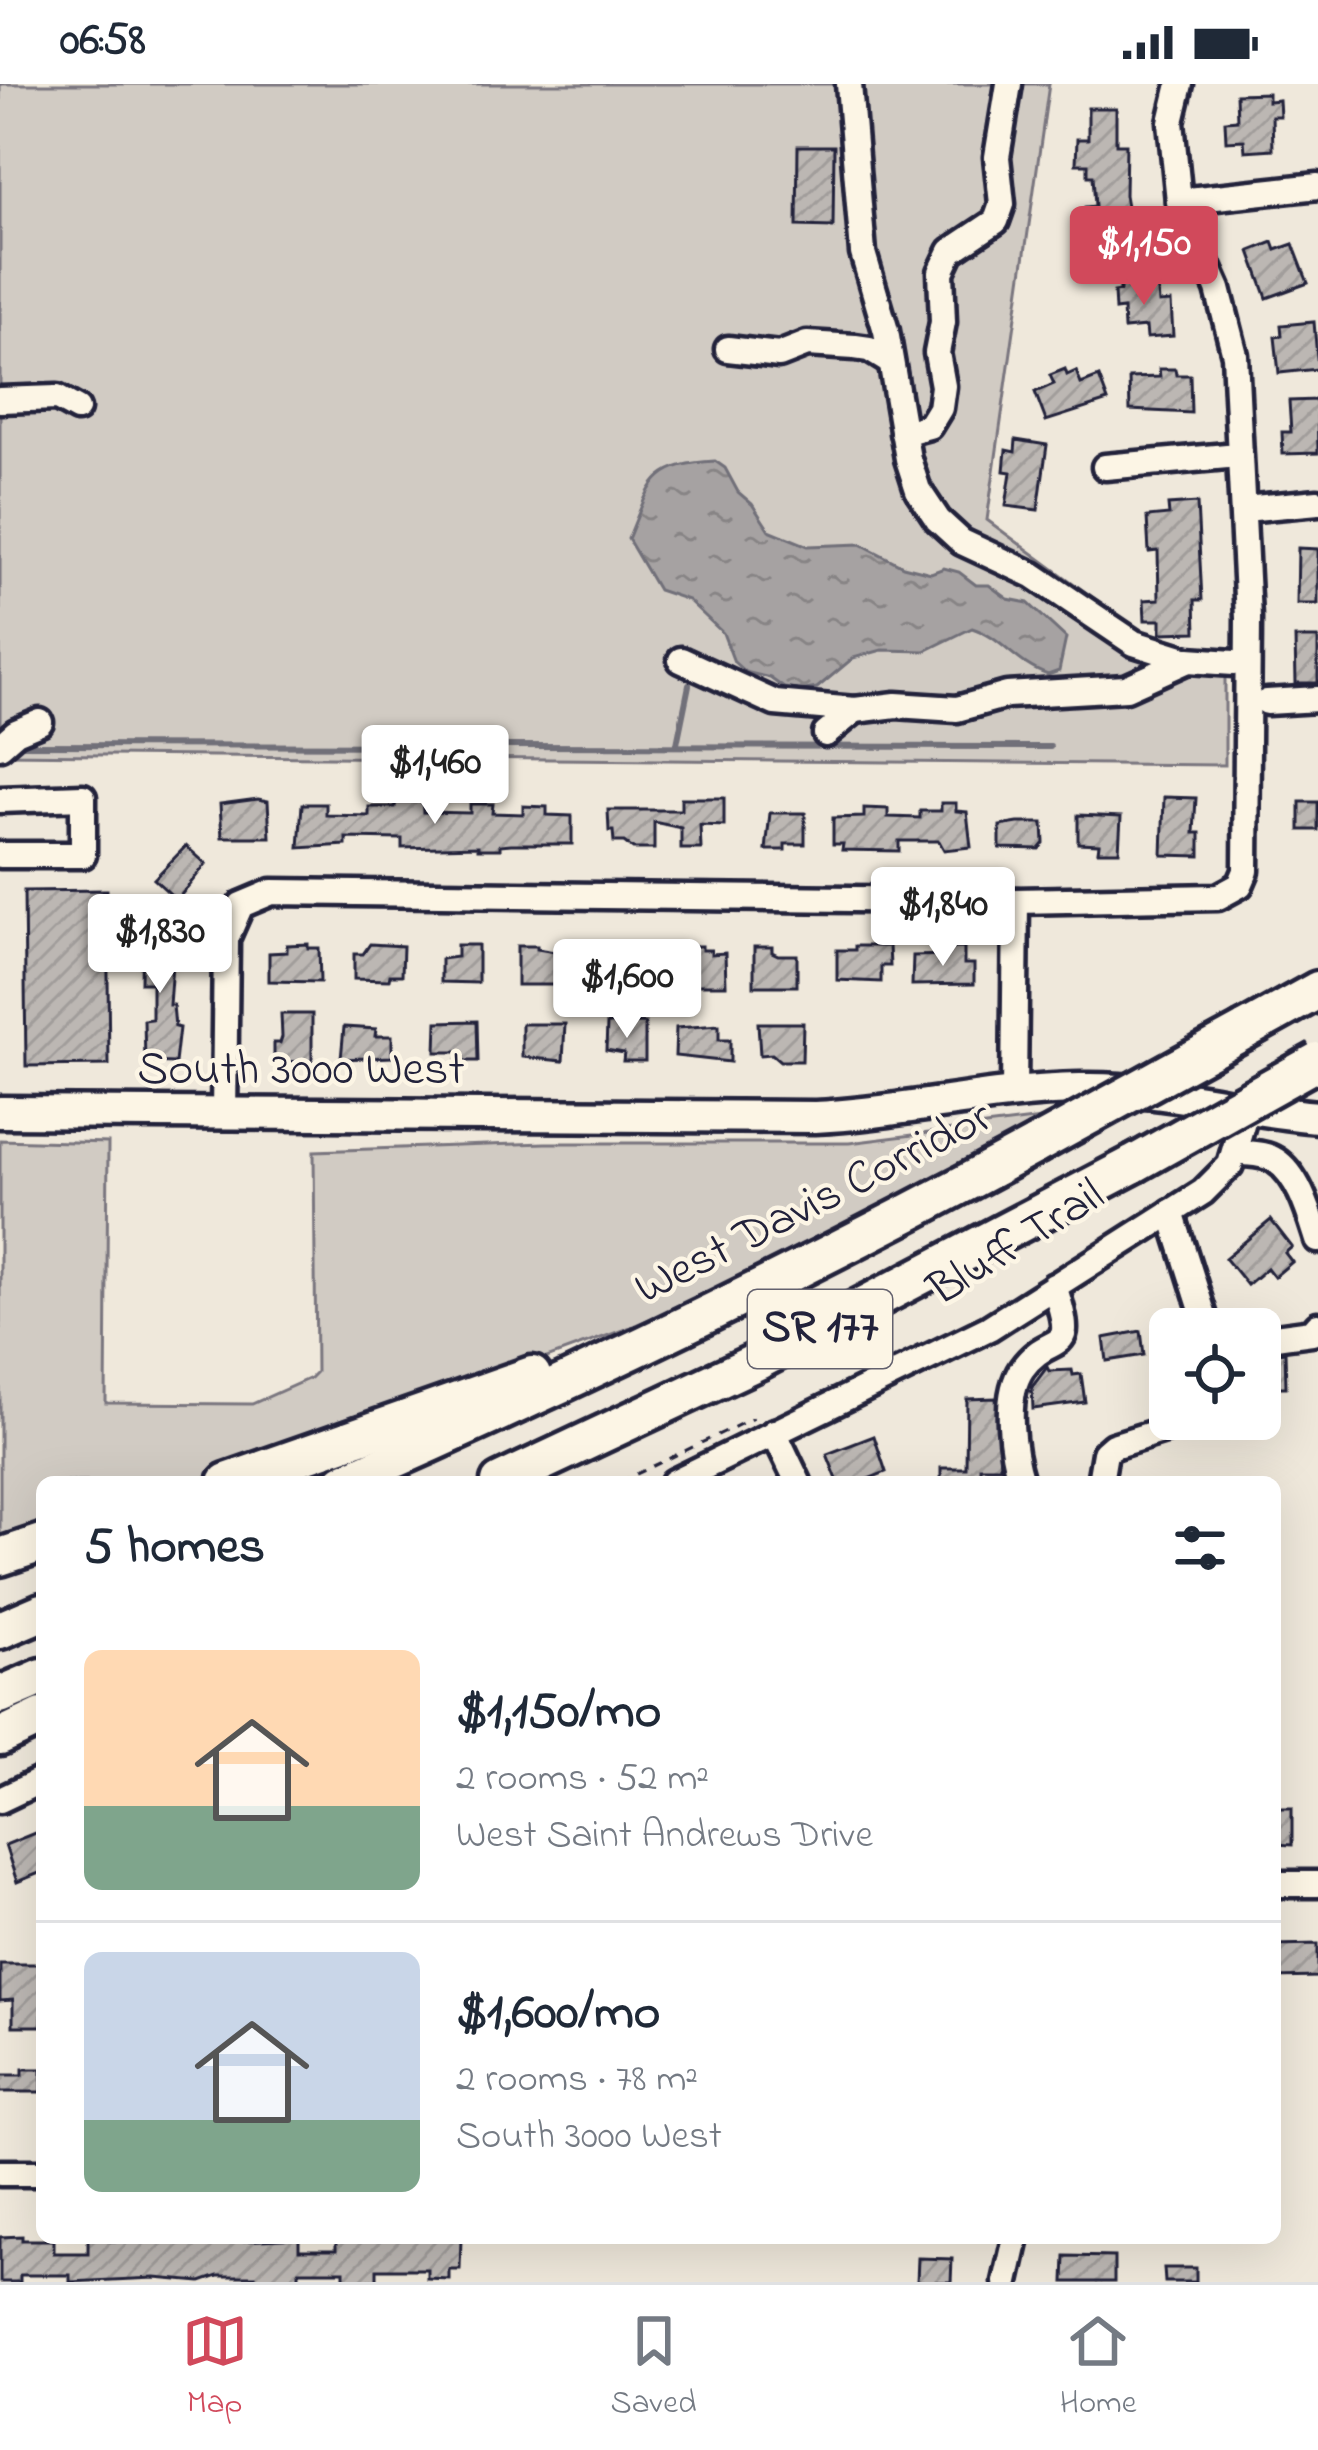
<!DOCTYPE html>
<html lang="en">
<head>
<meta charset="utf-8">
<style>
  :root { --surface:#fff; --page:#f2f2f3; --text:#1f2937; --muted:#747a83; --line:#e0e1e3; --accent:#d1495b }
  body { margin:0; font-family:"Indie Flower",sans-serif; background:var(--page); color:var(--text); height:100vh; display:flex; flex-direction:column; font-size:45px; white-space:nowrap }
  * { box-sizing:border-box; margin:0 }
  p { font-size:39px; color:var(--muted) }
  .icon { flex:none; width:66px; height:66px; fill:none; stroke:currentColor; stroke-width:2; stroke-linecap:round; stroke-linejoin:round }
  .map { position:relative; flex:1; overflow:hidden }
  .panel { position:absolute; left:36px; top:1392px; width:1245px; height:768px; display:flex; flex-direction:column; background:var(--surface); border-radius:18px; box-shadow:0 12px 48px #0002 }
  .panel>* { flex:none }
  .buttons { position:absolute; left:1149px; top:1224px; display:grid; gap:24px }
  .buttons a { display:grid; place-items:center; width:132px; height:132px; border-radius:18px; background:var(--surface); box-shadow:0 12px 48px #0002; font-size:60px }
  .price { position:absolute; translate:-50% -102px; padding:0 27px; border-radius:12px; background:#fff; color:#222; font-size:39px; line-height:78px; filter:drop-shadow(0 3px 6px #0008) }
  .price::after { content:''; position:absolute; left:50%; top:72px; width:36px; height:27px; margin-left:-18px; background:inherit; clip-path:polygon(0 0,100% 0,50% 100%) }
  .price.selected { background:var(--accent); color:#fff }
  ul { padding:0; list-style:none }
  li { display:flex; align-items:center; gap:36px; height:300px; padding:0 48px }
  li+li { border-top:3px solid var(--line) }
  li span { display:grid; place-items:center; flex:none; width:336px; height:240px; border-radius:18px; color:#555 }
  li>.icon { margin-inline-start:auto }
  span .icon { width:144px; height:144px; fill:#fffc; stroke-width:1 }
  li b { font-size:51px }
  h2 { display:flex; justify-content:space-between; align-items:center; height:144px; padding:0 48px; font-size:51px }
  .status { display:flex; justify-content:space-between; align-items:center; height:84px; padding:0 60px; background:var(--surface); direction:ltr }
  .status svg { height:33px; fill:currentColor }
  .menu { display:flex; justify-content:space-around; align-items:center; height:168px; border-top:3px solid var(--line); background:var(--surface); font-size:33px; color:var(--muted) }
  .menu a { display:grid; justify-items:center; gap:6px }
  .menu .selected { color:var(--accent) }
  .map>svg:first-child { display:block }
  .grass { fill:#d1cbc3; stroke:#7a767f; stroke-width:3 }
  .water { fill:url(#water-ripples); stroke:#716f79; stroke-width:3 }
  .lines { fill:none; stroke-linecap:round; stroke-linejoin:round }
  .stream { stroke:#716f79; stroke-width:6 }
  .building { fill:url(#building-hatch); stroke:#22223b; stroke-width:3 }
  .minor-casing { stroke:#22223b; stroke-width:33 }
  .major-casing { stroke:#22223b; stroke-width:39 }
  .highway-casing { stroke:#22223b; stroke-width:45 }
  .path { stroke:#22223b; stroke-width:3; stroke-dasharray:9 9; stroke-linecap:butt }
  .minor { stroke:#fcf5e5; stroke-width:24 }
  .major { stroke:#fcf5e5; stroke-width:30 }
  .highway { stroke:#fcf5e5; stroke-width:36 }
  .highway-bridge-casing { stroke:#22223b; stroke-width:45; stroke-linecap:butt }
  .highway-bridge { stroke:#fcf5e5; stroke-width:36 }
  .labels { text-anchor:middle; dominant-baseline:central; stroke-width:9; stroke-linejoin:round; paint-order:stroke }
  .shield { fill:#fcf5e5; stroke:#63616e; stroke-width:3 }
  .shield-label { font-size:45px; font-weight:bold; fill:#22223b }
  .street-label { font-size:48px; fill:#22223b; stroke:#fcf5e5 }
</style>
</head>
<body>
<div class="status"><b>06:58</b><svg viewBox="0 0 49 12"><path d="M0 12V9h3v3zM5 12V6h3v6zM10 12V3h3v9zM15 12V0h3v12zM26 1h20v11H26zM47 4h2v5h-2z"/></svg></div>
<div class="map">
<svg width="1318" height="2198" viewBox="0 0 1318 2198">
  <defs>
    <pattern id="water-ripples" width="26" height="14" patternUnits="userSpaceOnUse" patternTransform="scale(3)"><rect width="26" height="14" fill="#a6a2a2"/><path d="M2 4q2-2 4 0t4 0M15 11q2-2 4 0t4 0" fill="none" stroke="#878485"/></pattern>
    <pattern id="building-hatch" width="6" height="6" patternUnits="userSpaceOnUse" patternTransform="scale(3)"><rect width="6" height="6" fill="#bcb7b3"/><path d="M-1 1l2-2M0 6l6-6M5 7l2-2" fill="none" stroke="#a19d9b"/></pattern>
  </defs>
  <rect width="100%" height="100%" fill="#efe8db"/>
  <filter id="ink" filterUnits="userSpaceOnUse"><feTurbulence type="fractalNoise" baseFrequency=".00833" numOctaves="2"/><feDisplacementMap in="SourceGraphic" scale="24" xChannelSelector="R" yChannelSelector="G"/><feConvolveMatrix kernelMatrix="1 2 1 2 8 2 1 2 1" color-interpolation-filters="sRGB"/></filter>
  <g filter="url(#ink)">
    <g class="grass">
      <path d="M0,0H1049L987,436L1167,568L1225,578V681L0,670Z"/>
      <path d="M1049,1034L727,1202L631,1243L427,1318L193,1398H42V1446L0,1459V1056L108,1059L106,1319L252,1320L310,1294L316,1288L314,1067L545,1059H849Z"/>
    </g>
    <path class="water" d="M715,377L725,384L738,408L752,420L769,446L808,462L861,460L903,482L931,489L944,484L959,488L976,501H989L1008,515L1028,519L1066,554L1059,587L1048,591C1017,581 1001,553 972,544L925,567L882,566L853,574L817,604L800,607L784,604L770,594L745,588L734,578L723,549L688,516L658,506L628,455C651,401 650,380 715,377Z"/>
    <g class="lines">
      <g class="stream">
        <path d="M677,660L689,601"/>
        <path d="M16,661L1050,663"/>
      </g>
    </g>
    <g class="building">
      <path d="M1268,9V17L1279,16L1280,32H1272L1273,65L1245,67L1244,56L1226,57L1225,37L1237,36L1236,10Z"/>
      <path d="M1088,24H1116V60H1126L1125,111L1134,164H1130L1131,175L1100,177L1098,147L1087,148L1085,123L1095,122L1093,92H1088V80H1076L1077,55H1088Z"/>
      <path d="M798,62H834L833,143L797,142Z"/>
      <path d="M1273,158L1276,166L1293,160L1308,199L1267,214L1250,167Z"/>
      <path d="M1157,196L1159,219L1171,218L1173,252L1147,254L1146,243L1124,245L1123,225L1115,226L1114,208L1120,207V198Z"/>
      <path d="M1314,238L1318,285L1279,289L1275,253L1282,252L1281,241Z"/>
      <path d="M1065,285L1067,291L1076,287L1081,300L1099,293L1108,317L1046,337L1035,308L1054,300L1050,291Z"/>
      <path d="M1159,285H1175L1176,291H1190L1191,329L1130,326L1129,294L1160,293Z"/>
      <path d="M1317,316L1318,369L1283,370L1282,348H1291L1289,317Z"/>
      <path d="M1016,356L1047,361L1038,426L1006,422L1011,388L1004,387L1006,366L1015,368Z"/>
      <path d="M1197,419L1202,516H1195L1196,548L1161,549V536H1145L1144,516L1159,515L1158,467L1149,468L1147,433L1169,431L1168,421Z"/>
      <path d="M1298,464L1318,465V520H1297Z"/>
      <path d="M1295,554H1318V599H1296Z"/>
      <path d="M1164,713L1196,714L1194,749H1200V772L1162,771Z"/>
      <path d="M681,714H724V742L700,741L701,765H681V744L654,738V765H633L624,758H614L613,747H609L608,726H681Z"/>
      <path d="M258,715L268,717L270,753H222L220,720Z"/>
      <path d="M396,715H422L423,728L470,729V720H493L492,729L523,730V722L547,723V731L572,732V760H511L500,761V765H478V762L402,764V755L346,754V761L299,764L302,720H326V731L369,732V723H395Z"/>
      <rect x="1300" y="718" width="18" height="28"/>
      <path d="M941,719H956V727L967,728L971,763L944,766L939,757H899V767L842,766L843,760H833V734L864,733V724L888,725V733L920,734V727H941Z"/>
      <path d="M770,729H805V760H785V766H766Z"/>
      <path d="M1078,731L1121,733L1119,767H1098L1099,760L1078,759Z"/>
      <path d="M1018,739H1043L1044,759L1039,765L1000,764V742Z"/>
      <path d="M186,762L206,780L177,816L154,795Z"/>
      <path d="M107,806L109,981L26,982L24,807Z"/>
      <path d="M142,848H178L179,866H173L169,921H173L175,943L179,944L175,979L145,978L144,936L152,935V899H141Z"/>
      <path d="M308,860V864H319L320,898L269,897V869L287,868V861Z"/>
      <path d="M370,860L403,862L402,891H390L389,896L354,895V870H363Z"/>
      <path d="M457,861H478V899L441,898V875L457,873Z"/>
      <path d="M517,862H537V865L561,869V901H517Z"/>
      <path d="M622,862H640V889H633V900H602V874L621,873Z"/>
      <path d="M681,862H702V866H711V870L725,869L726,901H681Z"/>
      <path d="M855,862H889L890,882H881V898L837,896V866H855Z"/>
      <path d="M754,863H772V868L778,871H797V902H754Z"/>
      <path d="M947,864H964V880H974V900L912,901L913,872L947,871Z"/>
      <path d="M281,930H312V977L274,978V959H280L282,953Z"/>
      <path d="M477,937L478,977H457L458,968H436L437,938Z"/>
      <path d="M645,939V977H623L624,969L606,966L607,940Z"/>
      <path d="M758,939H803L802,977H780L772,970L760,971Z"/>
      <path d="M522,940H565L563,977L522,973Z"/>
      <path d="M719,941V956H730V978L675,972L676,944Z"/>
      <path d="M344,943L376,945L375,952H392V973L341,975Z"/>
      <path d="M1271,1136L1292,1163L1285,1169L1292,1178L1274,1193L1267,1184L1247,1201L1225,1174Z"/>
      <path d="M1141,1247L1144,1271L1107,1277L1104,1254Z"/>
      <path d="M1285,1268L1286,1303H1264L1263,1271Z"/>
      <path d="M1047,1283L1049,1287L1072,1286L1073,1291L1081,1290L1085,1318L1033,1325L1032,1303Z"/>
      <path d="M996,1314L1000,1383H980V1398H941V1384H966L967,1315Z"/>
      <path d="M874,1352L886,1388L861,1398H838L827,1370Z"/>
      <path d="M1275,1724H1292V1761L1275,1760Z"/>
      <path d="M42,1746V1788L17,1798L5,1761Z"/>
      <path d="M1318,1860V1893L1275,1894V1861Z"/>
      <path d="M0,1880H42V1942H13V1916L0,1917Z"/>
      <path d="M23,1985H42V2008H0V1991H23Z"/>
      <path d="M22,2152V2156H54V2169H88V2154H111V2157L185,2155V2160L299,2154V2166H336V2154H461L460,2185H449V2195L427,2194V2185H377V2196L344,2197V2187H299V2198H255V2192H218L201,2198L155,2194L70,2198V2191H20V2198H0V2153Z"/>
      <path d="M1065,2172L1114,2173V2198H1064Z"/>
      <path d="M918,2174L952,2175L951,2198H917Z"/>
      <path d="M1164,2184H1196V2198H1165Z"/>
    </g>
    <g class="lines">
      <g class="minor-casing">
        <g id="minor">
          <path d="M849,0L863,169L886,247L908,375L918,406L938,436L962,458L1033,491L1134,559L1188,576L1234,579"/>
          <path d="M1179,117L1318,102"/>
          <path d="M728,265L779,271L807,260L855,263L869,265L890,278"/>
          <path d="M0,316L57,314L77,325"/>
          <path d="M903,349L929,342L940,324L943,302L937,269L943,238L941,188L951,167L996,137L1002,120L997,73L1009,0"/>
          <path d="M1105,383L1238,371"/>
          <path d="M1244,425L1318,418"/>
          <path d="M681,576L775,619L855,626L896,621L957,625L1007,611L1126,604L1188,576"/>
          <path d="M1267,618L1318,615"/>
          <path d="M826,650L855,626"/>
          <path d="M0,662L16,648L40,638"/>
          <path d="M0,716L83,713V771H0"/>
          <path d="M1014,1009L1016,817"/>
          <path d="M224,1032L226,855L241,821L272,808L1016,817L1218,813L1240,801L1246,787L1248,534L1235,271L1218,205L1179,117L1171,38L1180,0"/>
          <path d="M1236,1068C1248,1070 1265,1069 1275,1076C1299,1091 1310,1131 1318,1156"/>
          <path d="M1171,1128L1208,1245"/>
          <path d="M1260,1255L1312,1248L1318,1241"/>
          <path d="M774,1348L798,1398"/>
          <path d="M674,1398L989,1244L1203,1108L1230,1081L1247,1023"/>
          <path d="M1021,1398C1012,1369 1003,1313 1022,1285C1051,1244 1080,1278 1054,1202"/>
          <path d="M1100,1398L1105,1369L1113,1362L1200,1335"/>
          <path d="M0,1716L42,1696"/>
          <path d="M1275,1800H1318"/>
          <path d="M0,2089H42"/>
          <path d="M1006,2198L1016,2154"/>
        </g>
      </g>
      <g class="major-casing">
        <path id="major" d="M0,1028L815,1033C904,1029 991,1006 1080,1005C1161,1003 1238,1026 1318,1033"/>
      </g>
      <g class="highway-casing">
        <g id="highway">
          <path d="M1244,947L1318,906"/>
          <path d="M227,1398L532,1291"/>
          <path d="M344,1398C579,1295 810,1184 1036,1061"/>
          <path d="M500,1398L758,1277L1134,1080"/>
          <path d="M0,1473L42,1459"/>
          <path d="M0,1546L42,1528"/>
          <path d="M0,1611L42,1593"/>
          <path d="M0,1653L42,1633"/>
        </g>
      </g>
      <path class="path" d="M620,1398L753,1334"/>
      <use href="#minor" class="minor"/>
      <use href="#major" class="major"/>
      <use href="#highway" class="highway"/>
      <g class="highway-bridge-casing">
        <g id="highway-bridge">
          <path d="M1036,1061L1244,947"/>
          <path d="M1134,1080L1318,977"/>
        </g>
      </g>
      <use href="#highway-bridge" class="highway-bridge"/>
    </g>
  </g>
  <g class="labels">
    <rect class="shield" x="748" y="1206" width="144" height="78" rx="9"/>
    <g class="shield-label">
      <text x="820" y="1245">SR 177</text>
    </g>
    <g class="street-label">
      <text x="301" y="987">South 3000 West</text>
      <text transform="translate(814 1120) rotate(-27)">West Davis Corridor</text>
      <text transform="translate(1017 1160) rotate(-32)">Bluff Trail</text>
    </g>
  </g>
</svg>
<div class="buttons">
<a><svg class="icon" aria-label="locate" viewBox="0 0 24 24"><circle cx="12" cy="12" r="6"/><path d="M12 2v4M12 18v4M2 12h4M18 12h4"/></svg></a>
</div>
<b class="price selected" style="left:1144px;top:224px">$1,150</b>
<b class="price" style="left:435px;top:743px">$1,460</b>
<b class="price" style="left:943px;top:885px">$1,840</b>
<b class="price" style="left:160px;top:912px">$1,830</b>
<b class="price" style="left:627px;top:957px">$1,600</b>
<section class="panel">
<h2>5 homes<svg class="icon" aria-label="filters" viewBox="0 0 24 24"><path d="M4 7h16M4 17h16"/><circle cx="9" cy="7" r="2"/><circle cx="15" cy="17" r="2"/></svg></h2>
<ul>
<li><span style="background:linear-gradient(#ffd9b3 65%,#7fa58c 0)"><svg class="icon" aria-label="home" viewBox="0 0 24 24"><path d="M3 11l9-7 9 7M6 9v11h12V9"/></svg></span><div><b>$1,150/mo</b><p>2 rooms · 52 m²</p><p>West Saint Andrews Drive</p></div></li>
<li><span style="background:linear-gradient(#c9d6e8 70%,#7fa58c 0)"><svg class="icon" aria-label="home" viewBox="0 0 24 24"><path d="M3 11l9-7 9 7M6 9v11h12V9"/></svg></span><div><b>$1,600/mo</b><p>2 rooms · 78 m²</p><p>South 3000 West</p></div></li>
</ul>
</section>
</div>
<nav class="menu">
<a class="selected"><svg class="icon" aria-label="map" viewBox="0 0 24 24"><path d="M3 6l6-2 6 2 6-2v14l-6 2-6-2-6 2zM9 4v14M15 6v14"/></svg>Map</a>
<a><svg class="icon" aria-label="saved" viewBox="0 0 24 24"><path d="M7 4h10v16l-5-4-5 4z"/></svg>Saved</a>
<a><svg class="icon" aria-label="home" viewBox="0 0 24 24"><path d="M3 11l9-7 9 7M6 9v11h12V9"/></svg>Home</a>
</nav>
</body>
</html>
